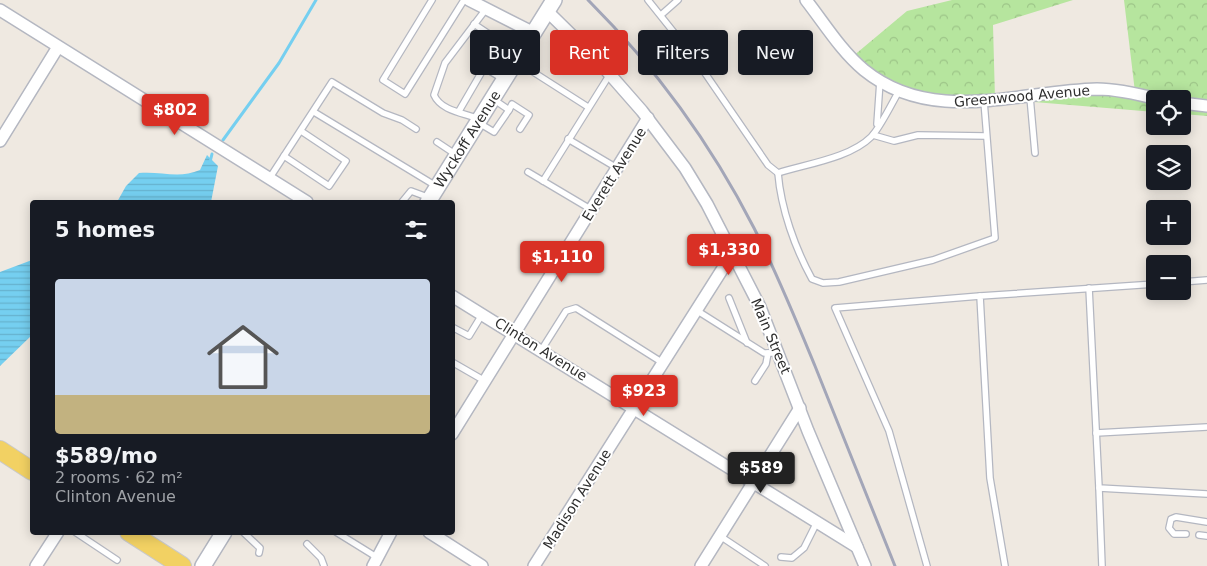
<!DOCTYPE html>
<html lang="en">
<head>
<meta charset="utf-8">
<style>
  :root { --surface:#171b24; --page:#242831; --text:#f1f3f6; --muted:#9ea1a6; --accent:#d93025 }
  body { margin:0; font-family:"DejaVu Sans",sans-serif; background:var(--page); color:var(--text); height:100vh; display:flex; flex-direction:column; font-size:19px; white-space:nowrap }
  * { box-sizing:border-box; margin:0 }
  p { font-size:16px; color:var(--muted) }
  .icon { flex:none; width:28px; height:28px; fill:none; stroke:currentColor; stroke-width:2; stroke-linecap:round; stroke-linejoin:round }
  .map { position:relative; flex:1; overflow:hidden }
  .drawer { position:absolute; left:30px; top:200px; width:425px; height:335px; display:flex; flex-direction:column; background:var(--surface); border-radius:5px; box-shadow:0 2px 12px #0003 }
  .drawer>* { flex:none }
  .banner { position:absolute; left:470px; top:30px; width:475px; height:45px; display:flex; gap:10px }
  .fabs { position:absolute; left:1146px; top:90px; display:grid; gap:10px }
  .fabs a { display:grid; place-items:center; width:45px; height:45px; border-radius:5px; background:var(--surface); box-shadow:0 2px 12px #0003; font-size:25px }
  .price { position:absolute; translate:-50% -42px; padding:0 11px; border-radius:5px; background:var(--accent); color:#fff; font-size:16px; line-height:32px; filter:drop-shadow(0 1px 2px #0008) }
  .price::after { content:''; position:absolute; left:50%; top:30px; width:15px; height:11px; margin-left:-8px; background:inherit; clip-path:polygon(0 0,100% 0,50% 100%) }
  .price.current { background:#222; color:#fff }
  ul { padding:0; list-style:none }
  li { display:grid; align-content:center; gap:10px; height:265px; padding:0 25px }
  li span { display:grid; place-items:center; height:155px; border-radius:5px; color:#555 }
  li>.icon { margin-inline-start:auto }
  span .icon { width:90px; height:90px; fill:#fffc; stroke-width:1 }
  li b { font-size:21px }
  h2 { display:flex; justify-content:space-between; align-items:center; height:60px; padding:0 25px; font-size:21px }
  .tag { padding:0 18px; border-radius:5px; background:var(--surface); box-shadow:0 2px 12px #0003; font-size:18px; line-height:45px }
  .tag.current { background:var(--accent); color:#fff }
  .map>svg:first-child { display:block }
  .forest { fill:url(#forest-crowns) }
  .water { fill:url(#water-rules) }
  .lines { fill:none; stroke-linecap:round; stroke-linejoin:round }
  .stream { stroke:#75cff0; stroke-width:3 }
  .lane-casing { stroke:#b4b7c1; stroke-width:8 }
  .street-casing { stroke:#b4b7c1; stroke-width:14 }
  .secondary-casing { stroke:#b4b7c1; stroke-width:18 }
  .primary-casing { stroke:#c9c9c9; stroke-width:20 }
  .lane { stroke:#fff; stroke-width:5.5 }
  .street { stroke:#fff; stroke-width:11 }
  .secondary { stroke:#fff; stroke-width:15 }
  .primary { stroke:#f2d163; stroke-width:18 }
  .rail { stroke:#a3a6b8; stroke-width:3 }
  .labels { text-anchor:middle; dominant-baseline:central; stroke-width:4; stroke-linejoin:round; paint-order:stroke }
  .street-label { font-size:14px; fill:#2e2e2e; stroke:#fff }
</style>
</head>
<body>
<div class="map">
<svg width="1207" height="566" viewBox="0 0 1207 566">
  <defs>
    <pattern id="forest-crowns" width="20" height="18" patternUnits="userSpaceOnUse" patternTransform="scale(1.25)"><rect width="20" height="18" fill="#b6e59e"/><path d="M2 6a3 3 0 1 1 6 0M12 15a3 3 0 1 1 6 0" fill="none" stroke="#9dc588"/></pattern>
    <pattern id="water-rules" width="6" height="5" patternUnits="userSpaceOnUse" patternTransform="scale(1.25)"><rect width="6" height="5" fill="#75cff0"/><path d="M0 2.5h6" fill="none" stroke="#66b2ce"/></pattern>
  </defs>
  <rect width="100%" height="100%" fill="#efe9e1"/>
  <g class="forest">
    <path d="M952,0H1073L993,25L995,99L901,91L852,57L907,11Z"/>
    <path d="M1124,0H1207V116L1183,114L1182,99H1155V112L1009,100L1135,92Z"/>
  </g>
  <g class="water">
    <path d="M207,155L218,166L211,202H117L126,186L139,173C161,171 179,179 200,170Z"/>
    <path d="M32,260V335L0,366V272Z"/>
  </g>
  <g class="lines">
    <g class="stream">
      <path d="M223,140L279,63L316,0"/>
      <path d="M210,162L212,154"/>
    </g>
    <g class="lane-casing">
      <g id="lane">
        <path d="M432,0L383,80L405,94L464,0"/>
        <path d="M648,0L696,60L768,165L778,173C806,164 850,158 871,137C880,128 892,103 899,91"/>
        <path d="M661,15L678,0"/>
        <path d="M516,61L588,107"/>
        <path d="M485,68L503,79"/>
        <path d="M1030,97L1035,153"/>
        <path d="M509,110L512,104L529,115L520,129"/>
        <path d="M459,111L498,44L495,38L474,24"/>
        <path d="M314,112L436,186"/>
        <path d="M479,119C464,113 441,111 434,95L445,63L486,9"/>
        <path d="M479,123L494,132L509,110L493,99"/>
        <path d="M877,124L880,81"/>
        <path d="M873,135L894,141L918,135L986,136"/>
        <path d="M568,139L617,168"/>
        <path d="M437,142L455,154"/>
        <path d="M284,156L329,186L346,161L301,131"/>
        <path d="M528,172L592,210"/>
        <path d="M778,173C781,209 795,248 812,279L823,283L839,282L933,260L995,238L984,101"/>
        <path d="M269,179L332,82L383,113L402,120L416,129"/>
        <path d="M543,181L610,74"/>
        <path d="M402,202L411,191L430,198"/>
        <path d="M1182,282L1207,280"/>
        <path d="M1089,288L1099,488L1207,494"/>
        <path d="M729,298L747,343"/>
        <path d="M696,310L764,353H779"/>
        <path d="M452,327L469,336L483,313"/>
        <path d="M542,349L566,311L576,308L663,363"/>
        <path d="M452,362L485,381"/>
        <path d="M755,381L766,364L768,353"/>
        <path d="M1096,433L1207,427"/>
        <path d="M1099,488L1102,566"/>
        <path d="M75,532L117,560"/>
        <path d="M243,532L260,548L259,553"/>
        <path d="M336,532L378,558"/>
        <path d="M1186,534H1174L1169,528L1171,519L1176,517L1207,522"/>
        <path d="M1199,535L1207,536"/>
        <path d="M720,536L765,566"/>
        <path d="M307,544L321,558L324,566"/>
        <path d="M781,557L792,558L804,548L817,522"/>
        <path d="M927,566L889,431L835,308L980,296"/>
        <path d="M1005,566L990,478L980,296L1155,284"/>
      </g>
    </g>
    <g class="street-casing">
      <g id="street">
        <path d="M469,0L534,33"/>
        <path d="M806,0C824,23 841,51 864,70C933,126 1018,91 1097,89C1117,89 1138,94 1157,99"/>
        <path d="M0,10L307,202"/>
        <path d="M547,11L599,62L642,111L685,168L707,204L760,307L808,431L865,566"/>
        <path d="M1182,103L1207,106"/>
        <path d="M0,141L58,47"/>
        <path d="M452,296L857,547"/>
        <path d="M452,434L648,118"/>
        <path d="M429,532L482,566"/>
        <path d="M36,566L58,532"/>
        <path d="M373,566L391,532"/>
        <path d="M534,566L732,254"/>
        <path d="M701,566L800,408"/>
      </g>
    </g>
    <g class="secondary-casing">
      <g id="secondary">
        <path id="s1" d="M428,202L554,0"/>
        <path d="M203,566L224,532"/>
      </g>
    </g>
    <g class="primary-casing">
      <g id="primary">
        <path d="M0,450L32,471"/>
        <path d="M129,532L182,566"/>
      </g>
    </g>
    <use href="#lane" class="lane"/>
    <use href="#street" class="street"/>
    <use href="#secondary" class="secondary"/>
    <use href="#primary" class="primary"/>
    <path class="rail" d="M588,0C655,67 711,144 754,228C777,273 796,320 815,366C842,433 868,499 895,566"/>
  </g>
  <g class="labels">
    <g class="street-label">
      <text transform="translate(1022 96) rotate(-5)">Greenwood Avenue</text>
      <text stroke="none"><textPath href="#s1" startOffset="74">Wyckoff Avenue</textPath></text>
      <text transform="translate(614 174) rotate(-58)">Everett Avenue</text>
      <text transform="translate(771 336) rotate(67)">Main Street</text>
      <text transform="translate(541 349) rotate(32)">Clinton Avenue</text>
      <text transform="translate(577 499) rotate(-58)">Madison Avenue</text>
    </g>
  </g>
</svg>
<div class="fabs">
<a><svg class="icon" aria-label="locate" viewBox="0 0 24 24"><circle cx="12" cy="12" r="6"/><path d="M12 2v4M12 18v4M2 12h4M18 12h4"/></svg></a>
<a><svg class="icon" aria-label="layers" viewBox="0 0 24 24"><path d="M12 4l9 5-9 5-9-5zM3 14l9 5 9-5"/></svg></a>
<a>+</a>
<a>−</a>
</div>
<b class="price" style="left:175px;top:136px">$802</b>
<b class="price" style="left:729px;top:276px">$1,330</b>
<b class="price" style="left:562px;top:283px">$1,110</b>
<b class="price" style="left:644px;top:417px">$923</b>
<b class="price current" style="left:761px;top:494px">$589</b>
<div class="banner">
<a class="tag">Buy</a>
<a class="tag current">Rent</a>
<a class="tag">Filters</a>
<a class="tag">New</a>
</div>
<section class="drawer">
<h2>5 homes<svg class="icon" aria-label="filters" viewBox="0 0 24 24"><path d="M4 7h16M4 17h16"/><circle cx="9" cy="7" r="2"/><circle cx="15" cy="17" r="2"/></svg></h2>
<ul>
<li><span style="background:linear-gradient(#c9d6e8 75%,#c2b280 0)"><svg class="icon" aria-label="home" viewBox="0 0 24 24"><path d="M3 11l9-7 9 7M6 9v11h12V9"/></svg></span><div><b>$589/mo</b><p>2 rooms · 62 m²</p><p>Clinton Avenue</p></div></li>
</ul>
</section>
</div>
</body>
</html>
